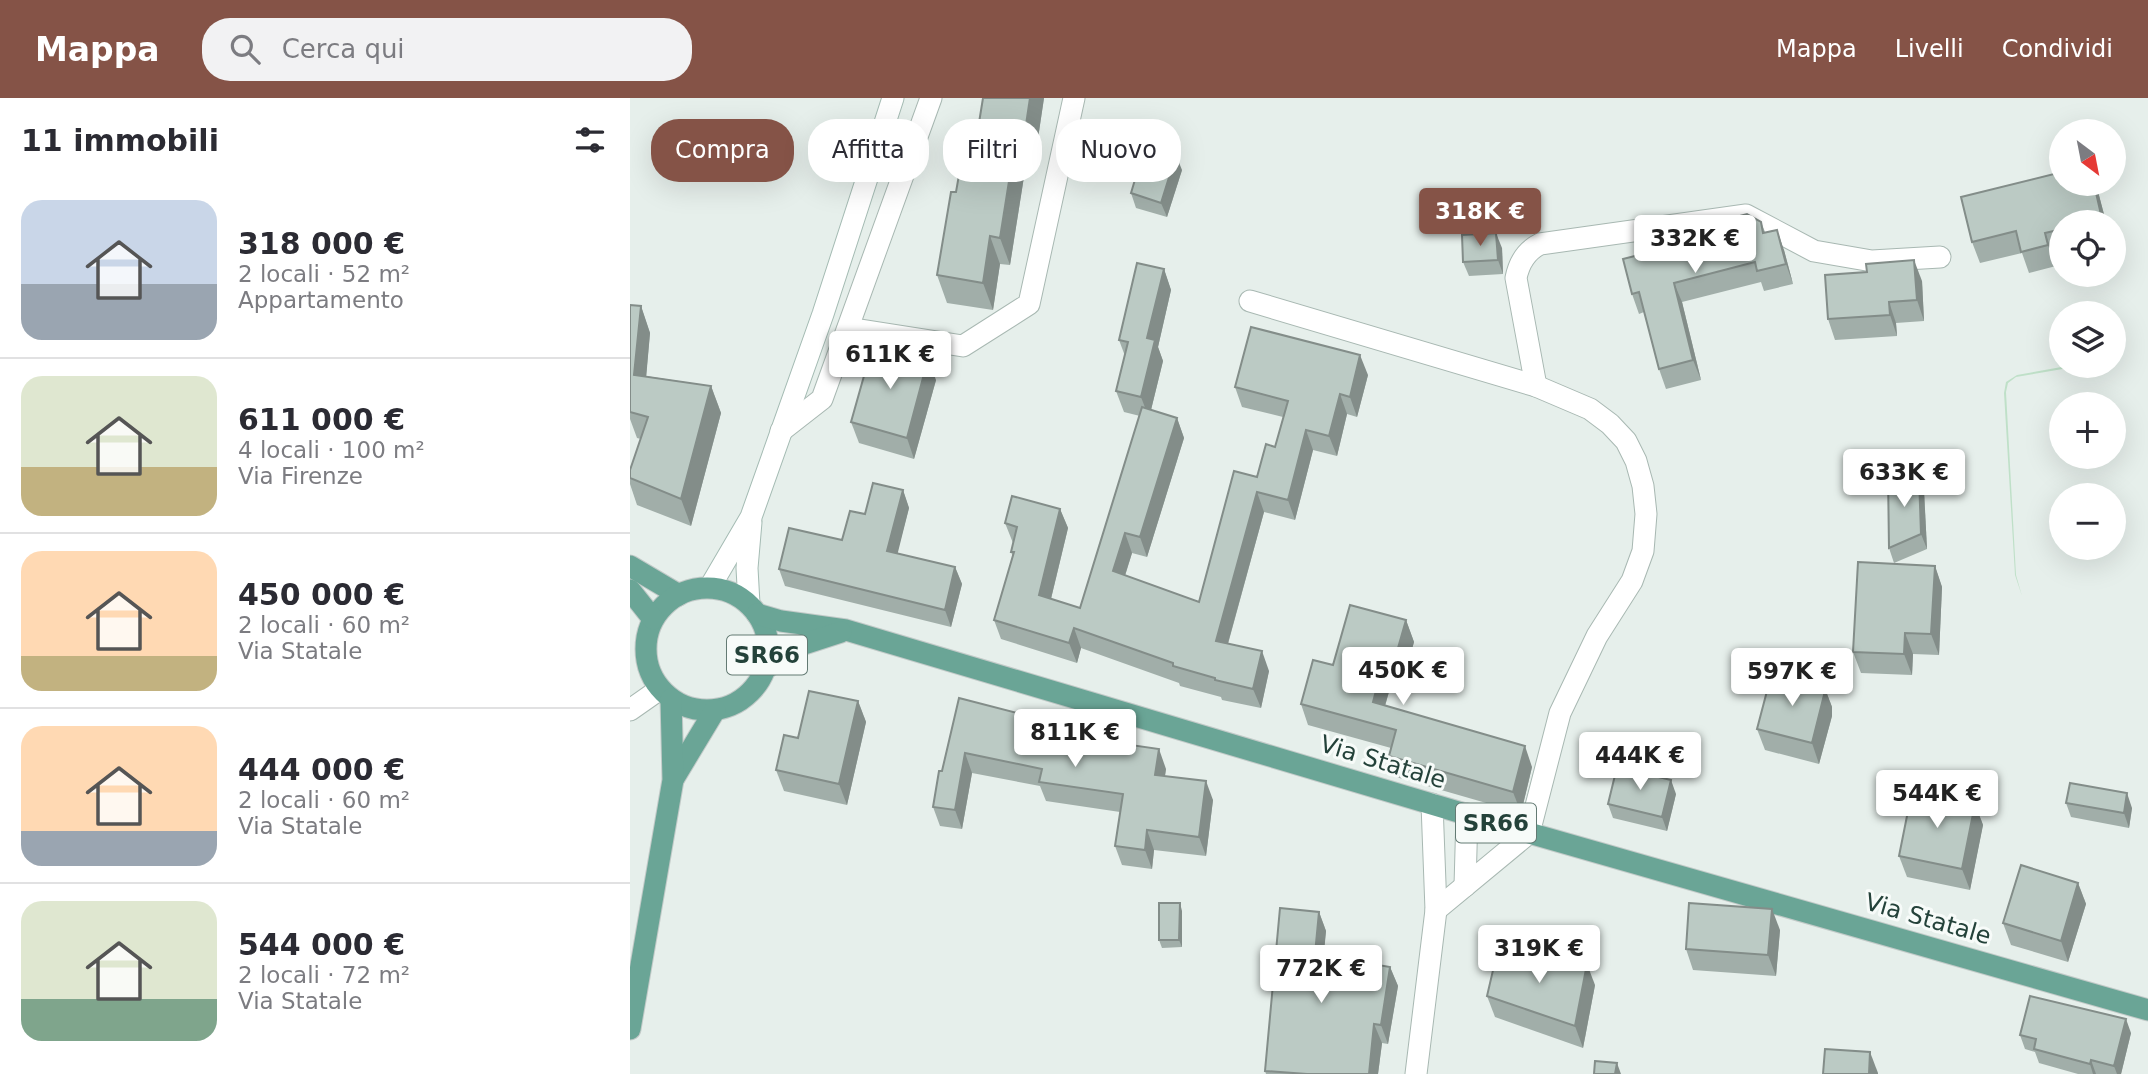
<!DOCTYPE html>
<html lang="it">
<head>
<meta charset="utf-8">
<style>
  :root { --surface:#fff; --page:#f2f2f3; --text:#2b2b33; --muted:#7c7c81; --line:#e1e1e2; --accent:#855347 }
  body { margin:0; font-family:"DejaVu Sans",sans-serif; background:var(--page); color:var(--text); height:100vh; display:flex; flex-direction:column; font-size:26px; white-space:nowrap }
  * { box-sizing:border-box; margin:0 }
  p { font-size:23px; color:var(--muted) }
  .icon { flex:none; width:38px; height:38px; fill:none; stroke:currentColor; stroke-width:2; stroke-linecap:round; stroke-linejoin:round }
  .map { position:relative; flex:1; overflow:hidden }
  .sheet { display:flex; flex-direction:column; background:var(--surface); width:630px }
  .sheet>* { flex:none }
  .hud { position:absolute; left:21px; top:21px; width:665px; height:63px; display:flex; gap:14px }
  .needle { width:46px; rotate:148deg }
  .buttons { position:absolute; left:1419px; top:21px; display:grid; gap:14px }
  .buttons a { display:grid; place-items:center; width:77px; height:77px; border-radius:50%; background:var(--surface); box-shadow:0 7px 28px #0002; font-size:35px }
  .price { position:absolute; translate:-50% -60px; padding:0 16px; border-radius:7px; background:#fff; color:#222; font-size:23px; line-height:46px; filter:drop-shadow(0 2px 4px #0008) }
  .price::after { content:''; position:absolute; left:50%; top:42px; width:21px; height:16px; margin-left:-10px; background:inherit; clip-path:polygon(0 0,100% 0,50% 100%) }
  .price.on { background:var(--accent); color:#fff }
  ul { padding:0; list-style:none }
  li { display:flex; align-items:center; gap:21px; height:175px; padding:0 21px }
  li+li { border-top:2px solid var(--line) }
  li span { display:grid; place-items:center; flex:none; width:196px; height:140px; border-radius:21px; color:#555 }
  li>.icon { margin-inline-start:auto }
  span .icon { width:84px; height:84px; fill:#fffc; stroke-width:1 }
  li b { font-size:30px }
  h2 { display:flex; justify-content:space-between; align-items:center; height:84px; padding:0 21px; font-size:30px }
  .tag { padding:0 24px; border-radius:28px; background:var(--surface); box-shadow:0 7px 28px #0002; font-size:24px; line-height:63px }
  .tag.on { background:var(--accent); color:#fff }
  header { display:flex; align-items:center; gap:42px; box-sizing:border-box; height:98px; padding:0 35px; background:var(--accent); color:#fff }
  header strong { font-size:33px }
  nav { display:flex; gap:38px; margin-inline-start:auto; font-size:24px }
  .search { width:490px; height:63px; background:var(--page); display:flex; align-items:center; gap:18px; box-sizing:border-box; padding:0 24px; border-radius:28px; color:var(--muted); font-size:26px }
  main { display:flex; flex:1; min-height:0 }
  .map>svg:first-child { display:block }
  .green { fill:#bfe0c8 }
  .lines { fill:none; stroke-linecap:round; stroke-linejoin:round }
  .street-casing { stroke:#a8b8b2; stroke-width:23 }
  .secondary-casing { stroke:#a4bbb3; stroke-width:23 }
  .primary-casing { stroke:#c2cac8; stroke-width:23 }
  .street { stroke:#fff; stroke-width:21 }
  .secondary { stroke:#fff; stroke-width:21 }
  .primary { stroke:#6aa596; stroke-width:21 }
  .wall { fill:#a1aea9 }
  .shaded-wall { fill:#838d89 }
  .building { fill:#bbcac4; stroke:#838d89; stroke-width:2 }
  .labels { text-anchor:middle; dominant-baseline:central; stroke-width:6; stroke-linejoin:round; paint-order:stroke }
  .shield { fill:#f7fbf9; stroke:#637a73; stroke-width:2 }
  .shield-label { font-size:23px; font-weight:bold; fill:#24423a }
  .street-label { font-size:24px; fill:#24423a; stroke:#f7fbf9 }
</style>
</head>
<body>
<header>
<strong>Mappa</strong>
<div class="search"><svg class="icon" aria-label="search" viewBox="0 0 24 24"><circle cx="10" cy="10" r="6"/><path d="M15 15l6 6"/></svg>Cerca qui</div>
<nav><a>Mappa</a><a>Livelli</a><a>Condividi</a></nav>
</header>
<main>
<section class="sheet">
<h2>11 immobili<svg class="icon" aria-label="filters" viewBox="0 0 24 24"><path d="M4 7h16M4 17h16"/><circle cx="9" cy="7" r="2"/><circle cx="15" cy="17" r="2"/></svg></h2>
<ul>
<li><span style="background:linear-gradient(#c9d6e8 60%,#9aa5b1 0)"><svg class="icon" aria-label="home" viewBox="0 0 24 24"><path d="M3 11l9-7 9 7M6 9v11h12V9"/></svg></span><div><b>318 000 €</b><p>2 locali · 52 m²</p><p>Appartamento</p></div></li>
<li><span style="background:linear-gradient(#dfe7d0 65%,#c2b280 0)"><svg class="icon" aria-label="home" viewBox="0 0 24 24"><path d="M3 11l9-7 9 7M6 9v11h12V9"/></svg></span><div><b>611 000 €</b><p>4 locali · 100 m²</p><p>Via Firenze</p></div></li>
<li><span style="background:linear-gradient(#ffd9b3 75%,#c2b280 0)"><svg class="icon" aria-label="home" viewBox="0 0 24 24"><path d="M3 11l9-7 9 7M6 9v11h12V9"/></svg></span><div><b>450 000 €</b><p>2 locali · 60 m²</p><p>Via Statale</p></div></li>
<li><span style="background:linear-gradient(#ffd9b3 75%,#9aa5b1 0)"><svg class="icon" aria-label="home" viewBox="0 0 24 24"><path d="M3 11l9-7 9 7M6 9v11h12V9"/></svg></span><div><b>444 000 €</b><p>2 locali · 60 m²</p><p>Via Statale</p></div></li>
<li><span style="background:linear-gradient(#dfe7d0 70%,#7fa58c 0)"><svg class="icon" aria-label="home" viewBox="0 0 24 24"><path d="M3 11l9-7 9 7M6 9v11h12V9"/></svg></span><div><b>544 000 €</b><p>2 locali · 72 m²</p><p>Via Statale</p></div></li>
</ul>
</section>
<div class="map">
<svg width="1518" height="976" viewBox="0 0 1518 976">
  <rect width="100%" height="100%" fill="#e6efeb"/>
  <path class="green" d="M1437,268H1450L1386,279L1378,285L1376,294L1386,477L1392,498L1399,502L1518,516L1399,502L1392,498L1385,477L1374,295L1376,284L1387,277Z"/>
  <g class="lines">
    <g class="street-casing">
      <g id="street">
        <path d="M620,203L906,288L960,311L980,326L996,343L1006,363L1013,388L1016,416L1013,453L1002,483L967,538L930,615L899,735L806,812"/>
        <path d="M218,230L333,248L399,206L444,0"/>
        <path d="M906,288L886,180C889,165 896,153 910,146L1116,117L1184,153L1242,163L1310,159"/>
        <path d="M151,333L192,301L301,0"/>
        <path d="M0,612L30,591"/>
        <path d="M835,788L837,716"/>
        <path d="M786,976L806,812L802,706"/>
      </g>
    </g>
    <g class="secondary-casing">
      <g id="secondary">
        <path d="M80,489L121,419L193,216L263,0"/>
        <path d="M119,506L117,470L121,424"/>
      </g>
    </g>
    <g class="primary-casing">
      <g id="primary">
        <path d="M0,468L49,497"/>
        <circle cx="77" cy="551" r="61"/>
        <path d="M0,492L23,521"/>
        <path d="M127,516L151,523L216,532L899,735L1518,912"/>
        <path d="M135,571L171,547L211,534"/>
        <path d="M44,680L85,612"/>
        <path d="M0,931L43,682L41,601"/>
      </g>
    </g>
    <use href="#street" class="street"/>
    <use href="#secondary" class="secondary"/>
    <use href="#primary" class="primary"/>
  </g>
  <g class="wall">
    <path d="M414,0L404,67L396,66L380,167L370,166L363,212L317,205L307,177L326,94L348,31Z"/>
    <path d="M552,72L537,119L506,110L501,95Z"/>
    <path d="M1466,86L1476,124H1432V154L1423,156L1426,168L1399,175L1392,155L1350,165L1342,144Z"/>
    <path d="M1131,124L1135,134L1154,152L1163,186L1134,193L1131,184L1052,204L1071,282L1036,291L1029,271L1014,214L1009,216L1002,196L1048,147Z"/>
    <path d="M872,150L873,176L839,178L833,164Z"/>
    <path d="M534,171L541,192L528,249L533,263L521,312L547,320L554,340L517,459L502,455L495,478L569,504L627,379L645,349L653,319L612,309L605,289L738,277L727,319L717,316L707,358L683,352L665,422L634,414L598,546L639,573L631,610L592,602L591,599L550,588L549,585L451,550L447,565L371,541L364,522L383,459L381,454L383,445L375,425L430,411L438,430L421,501L450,510L510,318L494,314L486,293L495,258L489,242Z"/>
    <path d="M1292,183L1294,223L1266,225L1267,238L1205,242L1198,221Z"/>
    <path d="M0,207L11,208L20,235L16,278L81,288L91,315L61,428L7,407L0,386V372L11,341L7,340L0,321Z"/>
    <path d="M306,282L284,361L229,345L221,324Z"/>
    <path d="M273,392L279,410L267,455L325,469L332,486L321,529L155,488L149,471L212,442L235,416Z"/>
    <path d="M1294,393L1297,451L1264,465L1259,450Z"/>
    <path d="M1305,468L1312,489L1309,557L1283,556L1282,577L1231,575L1223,554Z"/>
    <path d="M776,522L784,544L774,579L764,576L755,608L902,669L891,715L766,679L759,658L761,650L678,627L671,606L703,567Z"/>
    <path d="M1194,588L1202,609V618L1189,666L1135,652L1127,631Z"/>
    <path d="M329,600L536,671L535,678L583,702L576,758L524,752L522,771L492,767L485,748L490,714L416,703L410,688L342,675L332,731L310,728L303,709Z"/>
    <path d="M228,603L236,624L217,707L154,693L146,672L168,640Z"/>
    <path d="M1046,696L1037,733L983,720L978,706Z"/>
    <path d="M1436,705L1502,710L1499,730L1441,719Z"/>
    <path d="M1345,706L1353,727L1340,792L1277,779L1269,758Z"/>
    <path d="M1448,785L1456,806L1438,864L1381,847L1373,825Z"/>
    <path d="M552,813V849L532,850L529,842Z"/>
    <path d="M689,814L696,833L693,858L760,869L768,888L758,946L752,945L748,976H636L635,973Z"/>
    <path d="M1150,832L1146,878L1063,872L1056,851Z"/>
    <path d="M965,887L953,950L865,919L857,898Z"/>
    <path d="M1501,935L1491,976H1448L1409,965L1405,954L1395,951L1390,937Z"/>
  </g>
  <g class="shaded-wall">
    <path d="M400,0H414L404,67L394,40Z"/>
    <path d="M386,39L396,66L380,167L370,140Z"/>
    <path d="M546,57L552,72L537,119L531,105Z"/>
    <path d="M1464,86H1466L1476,124H1474L1472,121Z"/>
    <path d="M1147,132L1154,152L1163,186L1156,166Z"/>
    <path d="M866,135L872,150L873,176L868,162Z"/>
    <path d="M1415,135L1423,156L1426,168L1418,147Z"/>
    <path d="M360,138L370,166L363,212L353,185Z"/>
    <path d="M1284,162L1292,183L1294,223L1287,202Z"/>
    <path d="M534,171L541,192L528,249L533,263L519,320L511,299L517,240Z"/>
    <path d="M1044,185L1052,204L1071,282L1063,262Z"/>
    <path d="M1259,204L1266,225L1267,238L1260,217Z"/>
    <path d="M11,208L20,235L14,304L4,277Z"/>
    <path d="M730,257L738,277L727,319L720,299Z"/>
    <path d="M298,261L306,282L284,361L277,340Z"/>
    <path d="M81,288L91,315L61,428L51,401Z"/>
    <path d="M710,296L717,316L707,358L699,338Z"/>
    <path d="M547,320L554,340L517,459L510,439Z"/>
    <path d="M676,332L683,352L665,422L658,402Z"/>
    <path d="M1289,378L1294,393L1297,451L1291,436Z"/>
    <path d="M273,392L279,410L264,470L257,453Z"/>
    <path d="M627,394L634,414L593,563L586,543Z"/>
    <path d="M430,411L438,430L417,517L409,497Z"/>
    <path d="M495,435L502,455L490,493L483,473Z"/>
    <path d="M1305,468L1312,489L1309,557L1301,536Z"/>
    <path d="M325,469L332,486L321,529L315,512Z"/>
    <path d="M776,522L784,544L774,579L766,557Z"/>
    <path d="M444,530L451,550L447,565L439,545Z"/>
    <path d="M1275,535L1283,556L1282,577L1274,556Z"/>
    <path d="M632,553L639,573L631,610L623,591Z"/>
    <path d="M756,555L764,576L750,625L743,604Z"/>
    <path d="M1194,588L1202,609V618L1189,666L1182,645Z"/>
    <path d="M228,603L236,624L217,707L209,686Z"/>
    <path d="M895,648L902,669L891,715L883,694Z"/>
    <path d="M529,651L536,671L532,696L525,677Z"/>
    <path d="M335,655L342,675L332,731L325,712Z"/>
    <path d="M1041,682L1046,696L1037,733L1032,719Z"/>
    <path d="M576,683L583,702L576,758L569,739Z"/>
    <path d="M1497,695L1502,710L1499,730L1494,715Z"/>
    <path d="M1345,706L1353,727L1340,792L1332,771Z"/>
    <path d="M517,732L524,752L522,771L515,752Z"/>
    <path d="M1448,785L1456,806L1438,864L1431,843Z"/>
    <path d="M550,805L552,813V849L549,842Z"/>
    <path d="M1142,811L1150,832L1146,878L1138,857Z"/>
    <path d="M689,814L696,833L692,876L685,856Z"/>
    <path d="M957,866L965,887L953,950L945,928Z"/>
    <path d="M760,869L768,888L758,946L751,927Z"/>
    <path d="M1496,921L1501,935L1491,976H1487L1484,968Z"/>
    <path d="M744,926L752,945L748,976H739Z"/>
    <path d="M1240,954L1248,975V976H1239Z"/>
    <path d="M1461,962L1466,976H1463L1460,966Z"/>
    <path d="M987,965L991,976H985Z"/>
  </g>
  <g class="building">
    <path d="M353,0H400L394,40L386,39L370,140L360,138L353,185L307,177L321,94H326L332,60L338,61L343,30L348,31Z"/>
    <path d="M515,48L546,57L531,105L501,95Z"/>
    <path d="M1432,74V86H1464L1472,121L1458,124H1432V131L1415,135L1418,147L1391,154L1386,133L1342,144L1331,99Z"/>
    <path d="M1117,116L1131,124L1133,135L1147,132L1156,166L1127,173L1125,164L1044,185L1063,262L1029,271L1009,194L1002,196L993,161L1048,147L1045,135Z"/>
    <path d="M866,135L868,162L833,164L832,137Z"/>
    <path d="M1284,162L1287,202L1259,204L1260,217L1198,221L1195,177L1237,174L1236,166Z"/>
    <path d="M507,165L534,171L517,240L525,242L511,299L486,293L498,244L489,242Z"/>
    <path d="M0,207L11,208L4,277L81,288L51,401L0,380V372L18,319L0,314Z"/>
    <path d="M621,229L730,257L720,299L710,296L699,338L676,332L658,402L627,394L586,543L632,553L623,591L585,582V580L543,568V565L444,530L439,545L364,522L384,454H381L387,429L375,425L382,398L430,411L409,497L450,510L512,309L547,320L510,439L495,435L483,473L569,504L604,373L627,379L636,346L645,349L658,303L605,289Z"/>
    <path d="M243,246L298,261L277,340L221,324Z"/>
    <path d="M1258,377L1289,378L1291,436L1259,450Z"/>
    <path d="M243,385L273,392L257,453L325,469L315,512L149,471L159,430L212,442L220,413L235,416Z"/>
    <path d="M1228,464L1305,468L1301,536L1275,535L1274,556L1223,554Z"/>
    <path d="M720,507L776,522L766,557L756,555L743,604L895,648L883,694L759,658L766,632L671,606L683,562L703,567Z"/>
    <path d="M1142,574L1194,588V597L1182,645L1127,631Z"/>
    <path d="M179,593L228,603L209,686L146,672L154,637L168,640Z"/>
    <path d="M329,600L445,630V639L529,651L525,677L576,683L569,739L517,732L515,752L485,748L493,696L409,684L412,671L335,655L325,712L303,709L309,673H312Z"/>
    <path d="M987,669L1041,682L1032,719L978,706Z"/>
    <path d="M1440,685L1497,695L1494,715L1436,705Z"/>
    <path d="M1282,693L1345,706L1332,771L1269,758Z"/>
    <path d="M1391,767L1448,785L1431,843L1373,825Z"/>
    <path d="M529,805H550L549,842H529Z"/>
    <path d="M1059,805L1142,811L1138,857L1056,851Z"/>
    <path d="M650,810L689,814L685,856L760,869L751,927L744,926L739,976H677L635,973Z"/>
    <path d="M867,855L957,866L945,928L857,898Z"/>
    <path d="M1400,898L1496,921L1484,968L1461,962L1460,966L1404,951L1406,941L1390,937Z"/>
    <path d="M1195,951L1240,954L1239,976H1193Z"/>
    <path d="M965,963L987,965L985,976H964Z"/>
  </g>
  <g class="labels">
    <g class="shield">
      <rect x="97" y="537.5" width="80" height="39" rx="5"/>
      <rect x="826" y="705.5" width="80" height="39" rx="5"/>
    </g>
    <g class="shield-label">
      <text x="137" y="557">SR66</text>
      <text x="866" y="725">SR66</text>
    </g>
    <g class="street-label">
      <text transform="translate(753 664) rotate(17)">Via Statale</text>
      <text transform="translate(1298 821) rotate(16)">Via Statale</text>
    </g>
  </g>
</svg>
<div class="buttons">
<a><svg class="needle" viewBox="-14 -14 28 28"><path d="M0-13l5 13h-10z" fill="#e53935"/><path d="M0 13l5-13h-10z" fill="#7c7c81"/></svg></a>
<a><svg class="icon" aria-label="locate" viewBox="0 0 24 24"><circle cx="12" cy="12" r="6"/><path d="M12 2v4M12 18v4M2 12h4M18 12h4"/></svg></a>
<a><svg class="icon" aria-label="layers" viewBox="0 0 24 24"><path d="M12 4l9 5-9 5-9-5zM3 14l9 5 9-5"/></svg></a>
<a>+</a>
<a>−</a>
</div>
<b class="price on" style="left:850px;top:150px">318K €</b>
<b class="price" style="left:1065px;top:177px">332K €</b>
<b class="price" style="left:260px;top:293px">611K €</b>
<b class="price" style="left:1274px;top:411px">633K €</b>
<b class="price" style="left:773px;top:609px">450K €</b>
<b class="price" style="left:1162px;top:610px">597K €</b>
<b class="price" style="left:445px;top:671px">811K €</b>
<b class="price" style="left:1010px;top:694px">444K €</b>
<b class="price" style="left:1307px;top:732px">544K €</b>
<b class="price" style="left:909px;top:887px">319K €</b>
<b class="price" style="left:691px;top:907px">772K €</b>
<div class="hud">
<a class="tag on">Compra</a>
<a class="tag">Affitta</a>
<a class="tag">Filtri</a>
<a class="tag">Nuovo</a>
</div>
</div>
</main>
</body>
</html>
